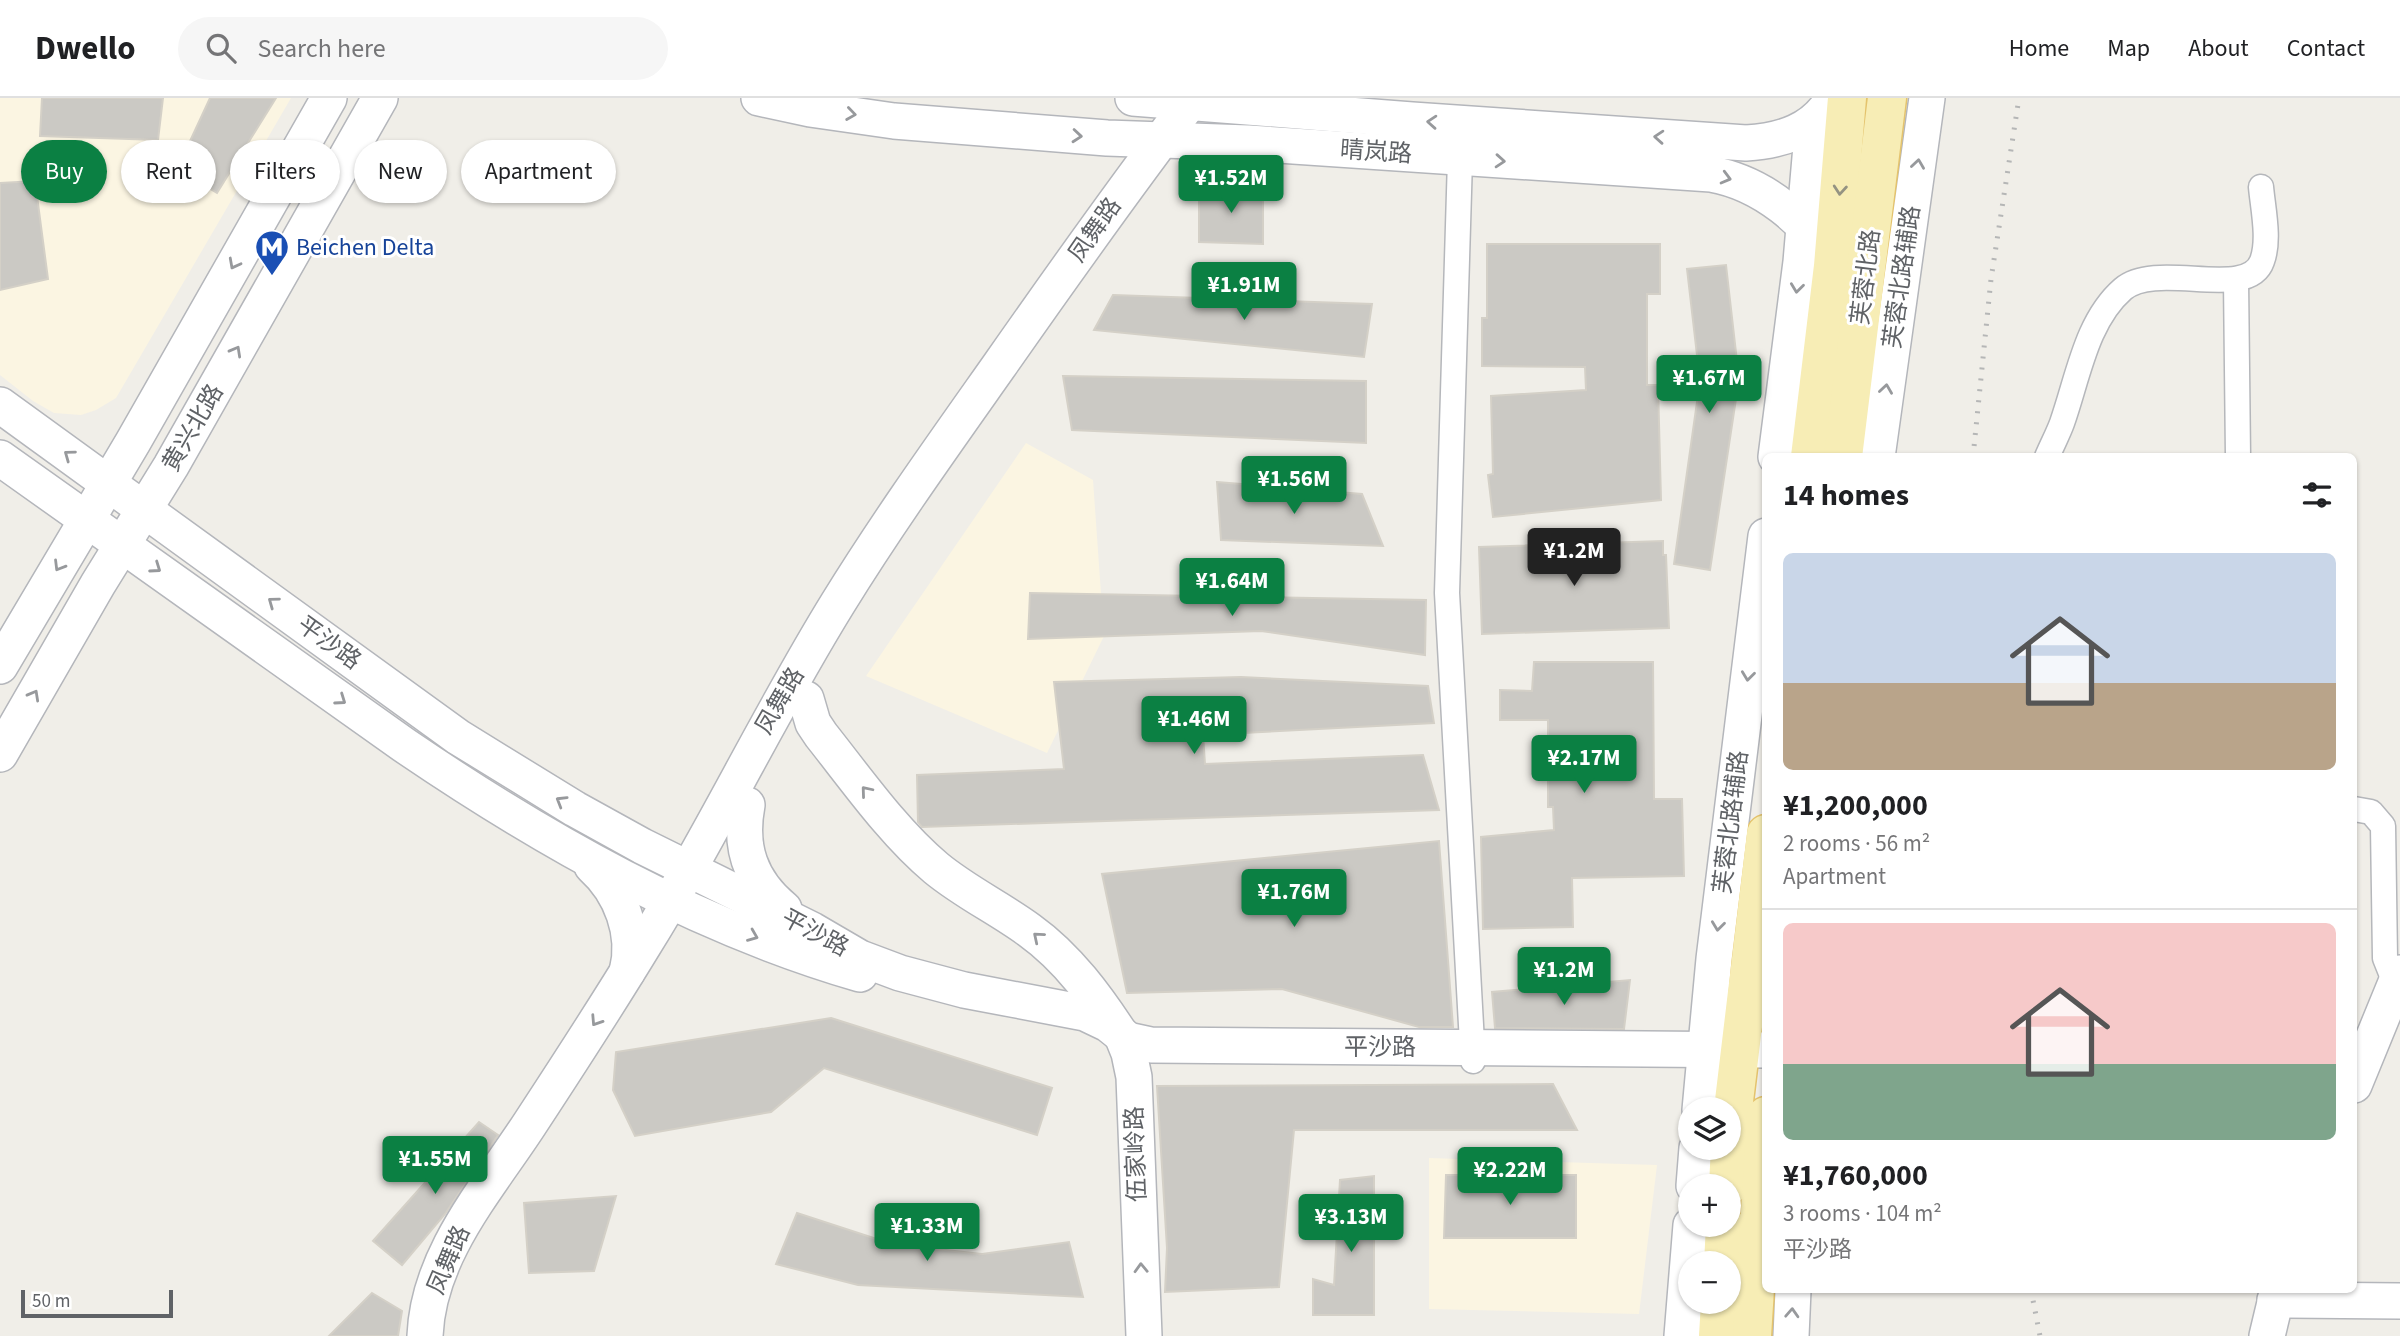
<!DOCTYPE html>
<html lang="en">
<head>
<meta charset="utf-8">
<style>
  :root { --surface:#fff; --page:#f6f6f6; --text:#202124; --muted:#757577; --line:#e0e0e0; --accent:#0b8043 }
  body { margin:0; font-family:"Source Sans 3","Noto Sans SC",sans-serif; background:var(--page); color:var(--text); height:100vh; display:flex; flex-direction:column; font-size:26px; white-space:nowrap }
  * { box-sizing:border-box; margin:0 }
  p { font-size:23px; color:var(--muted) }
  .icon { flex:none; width:38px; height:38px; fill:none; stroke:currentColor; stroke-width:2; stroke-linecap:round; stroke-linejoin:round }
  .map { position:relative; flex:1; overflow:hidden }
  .details { position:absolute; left:1762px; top:355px; width:595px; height:840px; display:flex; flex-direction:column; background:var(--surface); border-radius:10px; box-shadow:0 2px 5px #0004 }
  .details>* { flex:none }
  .top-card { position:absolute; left:21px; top:42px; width:665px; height:63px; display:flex; gap:14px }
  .buttons { position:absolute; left:1678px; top:999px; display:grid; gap:14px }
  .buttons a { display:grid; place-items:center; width:63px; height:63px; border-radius:50%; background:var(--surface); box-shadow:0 2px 5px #0004; font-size:35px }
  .scale { position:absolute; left:21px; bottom:18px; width:152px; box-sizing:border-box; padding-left:7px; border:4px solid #5f6266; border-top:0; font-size:19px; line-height:24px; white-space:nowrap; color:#5f6266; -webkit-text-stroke:5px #fff; paint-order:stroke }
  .price { position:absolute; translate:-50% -60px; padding:0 16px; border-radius:7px; background:var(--accent); color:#fff; font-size:23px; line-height:46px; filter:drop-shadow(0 2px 4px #0008) }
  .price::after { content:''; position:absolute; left:50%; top:42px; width:21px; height:16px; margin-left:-10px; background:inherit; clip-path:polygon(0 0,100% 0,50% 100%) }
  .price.on { background:#222; color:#fff }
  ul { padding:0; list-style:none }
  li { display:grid; align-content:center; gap:14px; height:371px; padding:0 21px }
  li+li { border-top:2px solid var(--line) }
  li span { display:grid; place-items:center; height:217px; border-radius:10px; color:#555 }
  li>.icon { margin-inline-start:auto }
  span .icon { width:126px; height:126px; fill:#fffc; stroke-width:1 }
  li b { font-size:30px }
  h2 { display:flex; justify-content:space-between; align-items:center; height:84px; padding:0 21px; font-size:30px }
  .chip { padding:0 24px; border-radius:32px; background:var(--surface); box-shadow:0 2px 5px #0004; font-size:24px; line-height:63px }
  .chip.on { background:var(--accent); color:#fff }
  header { display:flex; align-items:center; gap:42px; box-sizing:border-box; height:98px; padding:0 35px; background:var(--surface); border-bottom:2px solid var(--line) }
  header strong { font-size:33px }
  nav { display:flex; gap:38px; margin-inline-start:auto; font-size:24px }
  .search { width:490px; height:63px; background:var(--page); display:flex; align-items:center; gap:18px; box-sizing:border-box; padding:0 24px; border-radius:38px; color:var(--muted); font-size:26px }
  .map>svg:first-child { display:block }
  .commercial { fill:#fbf5e2 }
  .building { fill:#cbc9c4; stroke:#d4d0c7; stroke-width:2 }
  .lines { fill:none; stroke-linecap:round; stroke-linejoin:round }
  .street-casing { stroke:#b5b7bb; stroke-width:27 }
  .secondary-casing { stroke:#b4b6bb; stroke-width:38 }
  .primary-casing { stroke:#e4c36d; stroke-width:41 }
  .street { stroke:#fff; stroke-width:24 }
  .secondary { stroke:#fff; stroke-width:35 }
  .primary { stroke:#f7edb5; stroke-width:38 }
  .rail { stroke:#b5b6b6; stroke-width:5; stroke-dasharray:2 9; stroke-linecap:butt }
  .oneway { stroke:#97999c }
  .oneway2 { stroke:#949382 }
  .labels { text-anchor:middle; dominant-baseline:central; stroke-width:6; stroke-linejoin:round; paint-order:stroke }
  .street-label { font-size:24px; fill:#5f6266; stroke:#fff }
  .transit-label { font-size:24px; fill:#164399; stroke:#fff; text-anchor:start }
</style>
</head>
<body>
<header>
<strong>Dwello</strong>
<div class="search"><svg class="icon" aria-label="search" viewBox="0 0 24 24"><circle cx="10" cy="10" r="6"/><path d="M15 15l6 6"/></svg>Search here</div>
<nav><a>Home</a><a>Map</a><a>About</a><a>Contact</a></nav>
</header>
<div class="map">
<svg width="2400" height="1238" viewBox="0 0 2400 1238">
  <rect width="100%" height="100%" fill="#f0eee8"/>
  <g class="commercial">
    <path d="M0,0H291L116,300L96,312L81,317L54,315L33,303L0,277Z"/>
    <path d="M1026,345L1093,382L1104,538L1047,655L866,578Z"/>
    <path d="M1429,1060L1657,1067L1639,1216L1429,1211Z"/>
  </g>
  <g class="building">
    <path d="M42,0H163L158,42L40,38Z"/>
    <path d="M210,0H276L217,95L177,71Z"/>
    <path d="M35,83L48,181L0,192V85Z"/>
    <path d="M1199,88L1263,91V146L1199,144Z"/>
    <path d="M1487,146H1660V196H1647V287H1658L1661,402L1493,419L1488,377L1493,376L1491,298L1586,292L1585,269L1482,268V220H1487Z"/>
    <path d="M1726,167L1739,281L1710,472L1674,466L1700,283L1687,171Z"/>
    <path d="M1113,197L1372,206L1364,259L1094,232Z"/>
    <path d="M1063,278L1366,283V345L1072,332Z"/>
    <path d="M1217,384L1362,396L1383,448L1221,442Z"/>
    <path d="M1663,443V457H1666L1669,530L1482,536L1479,449Z"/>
    <path d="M1030,495L1426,502L1425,557L1261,533L1028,541Z"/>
    <path d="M1534,564H1653L1654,701H1682L1684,778L1572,780L1573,829L1483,831L1481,739L1554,732L1553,709H1548V622H1500V592L1532,593Z"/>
    <path d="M1241,579L1428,588L1434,625L1203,637L1205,666L1423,657L1439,712L922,729L918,724L917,677L1064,671L1054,584Z"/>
    <path d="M1439,743L1453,929H1419L1282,891L1127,895L1102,776Z"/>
    <path d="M1630,882L1624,931L1495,930L1492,894Z"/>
    <path d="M831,920L1052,990L1037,1037L824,970L771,1014L635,1038L613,992L616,954Z"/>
    <path d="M1553,986L1577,1032H1294L1279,1189L1165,1194L1167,1150L1157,988Z"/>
    <path d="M479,1024L498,1037L445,1116L402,1167L373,1143Z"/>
    <path d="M1446,1077H1576V1140H1444Z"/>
    <path d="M1374,1078V1217H1313V1181L1334,1187L1340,1082Z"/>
    <path d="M616,1098L594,1173L529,1175L524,1105Z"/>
    <path d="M797,1115L892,1146L982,1156L1069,1144L1083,1199L858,1187L776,1166Z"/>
    <path d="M372,1195L402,1213L398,1238H329Z"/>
  </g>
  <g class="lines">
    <g class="street-casing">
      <g id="street">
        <path d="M1460,61L1447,495L1473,963"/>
        <path d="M2236,182L2238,359"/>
        <path d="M2047,359C2052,347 2058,336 2062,325C2078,280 2086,223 2123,191C2157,162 2248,203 2262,163C2270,142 2263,111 2261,89"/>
        <path d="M2354,711L2371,714L2383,728L2385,860L2395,885"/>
      </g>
    </g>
    <g class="secondary-casing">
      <g id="secondary">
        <path d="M759,0L810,11L894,23L1107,40L1248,45L1711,76C1762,85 1809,123 1833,168"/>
        <path d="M1133,0L1412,22L1746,45C1781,43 1815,33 1833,0"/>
        <path d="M0,307L458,639L575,711L642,748L812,832L860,860L900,875L964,892L1085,915L1108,926L1128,942L1151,947L1766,952"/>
        <path d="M1776,359L1801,164L1813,25"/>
        <path d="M1877,359L1927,0"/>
        <path d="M0,360L404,647C545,743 695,828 860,876"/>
        <path d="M0,568L133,344L329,0"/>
        <path d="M806,601L813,625L821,637C856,681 893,734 936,770C965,794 999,810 1029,832C1068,860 1097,900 1123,940L1129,955L1134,979L1144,1238"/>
        <path d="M0,656L98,486L171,368L380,0"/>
        <path d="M747,707C739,749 750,783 784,811"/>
        <path d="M592,768C621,794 637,836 627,874"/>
        <path d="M2354,987L2400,875"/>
        <path d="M1700,1012L1714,861L1766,438"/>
        <path d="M1694,1088L1697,1050"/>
        <path d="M2275,1202L2400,1203"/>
        <path d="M425,1238C428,1156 489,1089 531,1024C569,966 606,909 642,850C712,738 768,618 838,505C888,424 944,346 999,268C1062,178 1126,88 1193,0"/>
        <path d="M1682,1238L1691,1127"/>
        <path d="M1791,1238L1793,1192"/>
        <path d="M2267,1238L2278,1192"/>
      </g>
    </g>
    <g class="primary-casing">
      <g id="primary">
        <path d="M1810,359L1833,168L1847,0"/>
        <path d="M1843,359L1887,0"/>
        <path d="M1728,1088L1731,1028L1766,736"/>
        <path d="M1723,1166L1725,1127"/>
        <path d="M1718,1238L1720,1204"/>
        <path d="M1752,1238L1766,1018"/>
      </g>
    </g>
    <use href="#street" class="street"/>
    <use href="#secondary" class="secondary"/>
    <use href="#primary" class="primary"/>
    <g class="rail">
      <path d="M1973,359L1991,181L2019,0"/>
      <path d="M2031,1192L2040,1238"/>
    </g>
  </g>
  <defs><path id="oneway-chevron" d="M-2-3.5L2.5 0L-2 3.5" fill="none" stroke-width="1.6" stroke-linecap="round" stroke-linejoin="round" transform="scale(1.75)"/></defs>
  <g class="oneway">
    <use href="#oneway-chevron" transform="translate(851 16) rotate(8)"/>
    <use href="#oneway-chevron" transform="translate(1432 24) rotate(-176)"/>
    <use href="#oneway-chevron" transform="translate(1077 38) rotate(5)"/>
    <use href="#oneway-chevron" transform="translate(1659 39) rotate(-176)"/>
    <use href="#oneway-chevron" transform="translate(1500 63) rotate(4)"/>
    <use href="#oneway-chevron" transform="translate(1918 66) rotate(-82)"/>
    <use href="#oneway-chevron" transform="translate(1726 80) rotate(15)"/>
    <use href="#oneway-chevron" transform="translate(234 166) rotate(118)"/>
    <use href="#oneway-chevron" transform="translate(1797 190) rotate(97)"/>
    <use href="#oneway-chevron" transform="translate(236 253) rotate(-61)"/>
    <use href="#oneway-chevron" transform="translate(1886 291) rotate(-82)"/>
    <use href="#oneway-chevron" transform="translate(69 357) rotate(-144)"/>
    <use href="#oneway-chevron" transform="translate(59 468) rotate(121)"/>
    <use href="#oneway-chevron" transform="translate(156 470) rotate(35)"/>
    <use href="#oneway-chevron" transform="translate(273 504) rotate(-144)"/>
    <use href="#oneway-chevron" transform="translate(1748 578) rotate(97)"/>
    <use href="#oneway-chevron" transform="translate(34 597) rotate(-61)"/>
    <use href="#oneway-chevron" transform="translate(341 602) rotate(35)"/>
    <use href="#oneway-chevron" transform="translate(866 693) rotate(-130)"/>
    <use href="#oneway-chevron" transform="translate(561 703) rotate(-149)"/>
    <use href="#oneway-chevron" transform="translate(1718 828) rotate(97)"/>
    <use href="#oneway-chevron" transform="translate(753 838) rotate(22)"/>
    <use href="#oneway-chevron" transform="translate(1038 839) rotate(-140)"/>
    <use href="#oneway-chevron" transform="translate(596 923) rotate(123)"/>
    <use href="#oneway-chevron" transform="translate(1141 1170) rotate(-92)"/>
    <use href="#oneway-chevron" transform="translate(1792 1215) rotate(-87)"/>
  </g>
  <use class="oneway2" href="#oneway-chevron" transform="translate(1840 92) rotate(95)"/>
  <defs>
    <g id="metro-pin" transform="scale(1.75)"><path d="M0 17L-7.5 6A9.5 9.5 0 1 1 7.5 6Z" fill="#1a4fb4" stroke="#fff"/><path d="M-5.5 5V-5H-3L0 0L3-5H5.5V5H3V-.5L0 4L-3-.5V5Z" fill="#fff"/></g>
  </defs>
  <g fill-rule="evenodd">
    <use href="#metro-pin" x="272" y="149"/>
  </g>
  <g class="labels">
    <g class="street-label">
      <text transform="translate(1376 54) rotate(4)">晴岚路</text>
      <text transform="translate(1095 132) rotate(-55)">凤舞路</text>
      <text transform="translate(1866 179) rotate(-83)">芙蓉北路</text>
      <text transform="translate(1902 179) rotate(-82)">芙蓉北路辅路</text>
      <text transform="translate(193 330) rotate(-60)">黄兴北路</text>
      <text transform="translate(329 545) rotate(36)">平沙路</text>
      <text transform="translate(780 603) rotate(-60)">凤舞路</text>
      <text transform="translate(1731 724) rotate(-83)">芙蓉北路辅路</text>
      <text transform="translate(815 835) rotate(28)">平沙路</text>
      <text x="1380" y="949">平沙路</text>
      <text transform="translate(1136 1056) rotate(-92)">伍家岭路</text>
      <text transform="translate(449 1162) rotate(-67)">凤舞路</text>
    </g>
    <g class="transit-label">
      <text x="296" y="149">Beichen Delta</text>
    </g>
  </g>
</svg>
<div class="buttons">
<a><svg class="icon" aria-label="layers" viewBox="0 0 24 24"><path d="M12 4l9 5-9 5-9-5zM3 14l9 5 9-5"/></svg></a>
<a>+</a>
<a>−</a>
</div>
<div class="scale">50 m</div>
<b class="price" style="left:1231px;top:117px">¥1.52M</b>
<b class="price" style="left:1244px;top:224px">¥1.91M</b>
<b class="price" style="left:1709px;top:317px">¥1.67M</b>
<b class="price" style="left:1294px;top:418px">¥1.56M</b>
<b class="price on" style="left:1574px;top:490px">¥1.2M</b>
<b class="price" style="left:1232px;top:520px">¥1.64M</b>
<b class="price" style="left:1194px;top:658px">¥1.46M</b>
<b class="price" style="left:1584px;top:697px">¥2.17M</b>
<b class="price" style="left:1294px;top:831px">¥1.76M</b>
<b class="price" style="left:1564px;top:909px">¥1.2M</b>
<b class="price" style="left:435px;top:1098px">¥1.55M</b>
<b class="price" style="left:1510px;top:1109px">¥2.22M</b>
<b class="price" style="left:1351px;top:1156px">¥3.13M</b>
<b class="price" style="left:927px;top:1165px">¥1.33M</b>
<div class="top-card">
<a class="chip on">Buy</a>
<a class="chip">Rent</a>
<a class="chip">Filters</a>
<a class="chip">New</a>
<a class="chip">Apartment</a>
</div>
<section class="details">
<h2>14 homes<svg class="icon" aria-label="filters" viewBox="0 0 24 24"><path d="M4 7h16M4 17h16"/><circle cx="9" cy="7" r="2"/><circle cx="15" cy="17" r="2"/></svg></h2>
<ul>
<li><span style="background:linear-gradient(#c9d6e8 60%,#b9a48a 0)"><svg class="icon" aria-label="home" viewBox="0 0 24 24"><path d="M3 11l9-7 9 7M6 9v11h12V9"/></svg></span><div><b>¥1,200,000</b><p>2 rooms · 56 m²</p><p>Apartment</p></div></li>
<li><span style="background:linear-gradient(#f6c9c9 65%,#7fa58c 0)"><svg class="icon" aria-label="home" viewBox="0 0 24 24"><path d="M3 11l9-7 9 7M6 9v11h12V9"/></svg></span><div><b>¥1,760,000</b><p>3 rooms · 104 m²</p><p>平沙路</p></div></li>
</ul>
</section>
</div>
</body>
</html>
